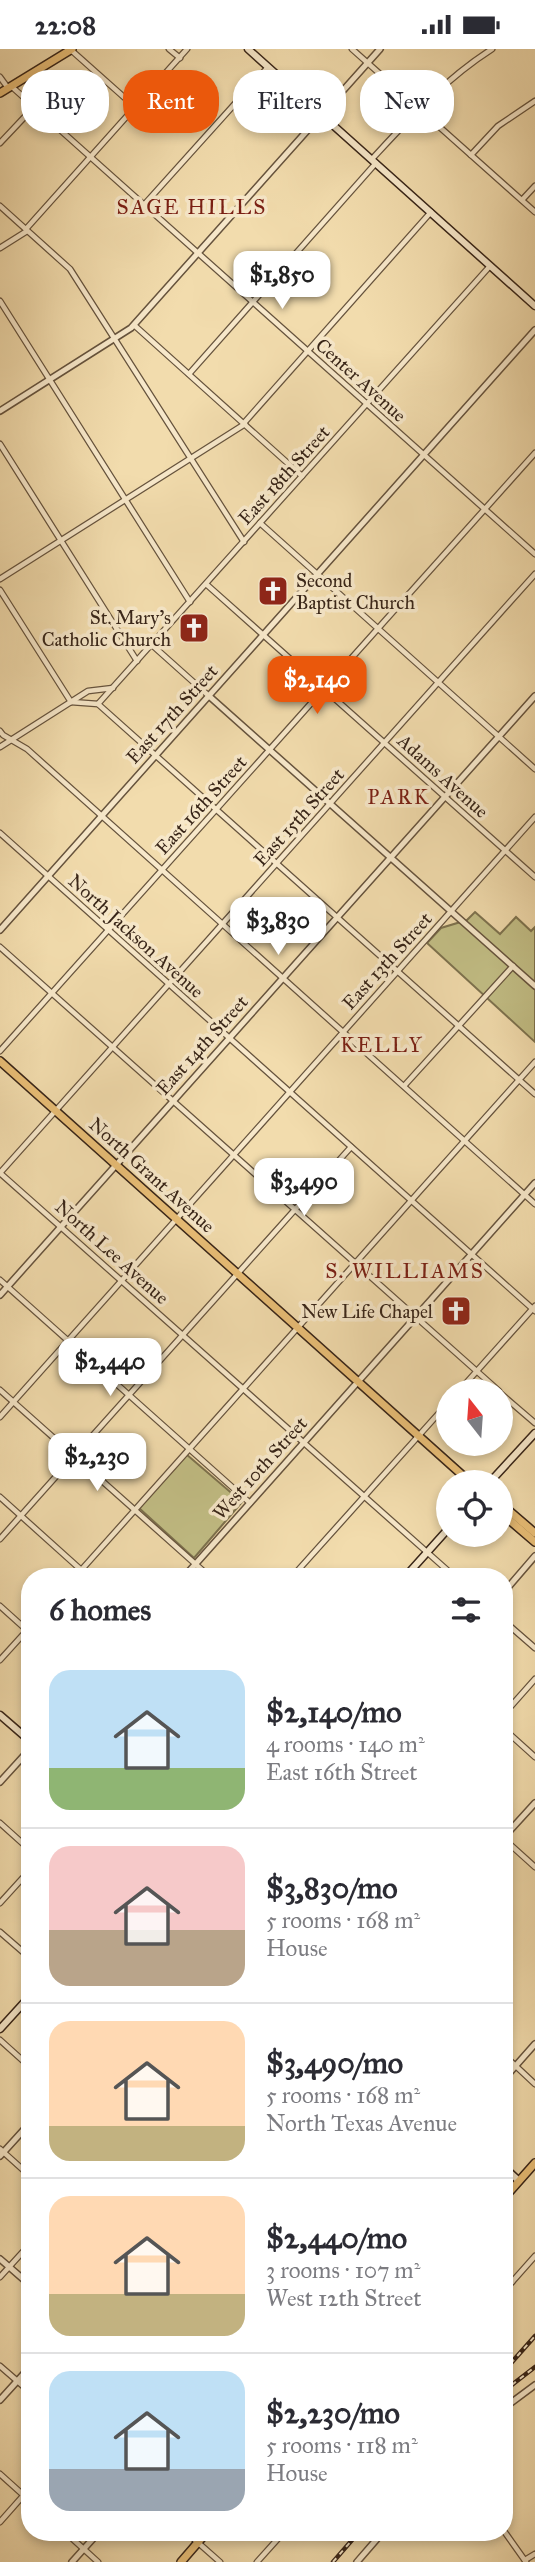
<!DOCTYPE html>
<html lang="en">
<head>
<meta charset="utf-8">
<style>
  :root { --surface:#fff; --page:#f2f2f3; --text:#2b2b33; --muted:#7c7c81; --line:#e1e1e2; --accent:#ea580c }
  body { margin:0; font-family:"IM FELL Great Primer",serif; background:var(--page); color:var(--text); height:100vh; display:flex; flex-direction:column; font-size:26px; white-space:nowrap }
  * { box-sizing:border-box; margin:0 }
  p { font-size:23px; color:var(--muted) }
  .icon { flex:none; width:38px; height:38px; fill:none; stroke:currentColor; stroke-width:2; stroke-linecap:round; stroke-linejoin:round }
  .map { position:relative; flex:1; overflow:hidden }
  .details { position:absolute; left:21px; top:1519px; width:492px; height:973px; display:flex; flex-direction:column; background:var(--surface); border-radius:28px; box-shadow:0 4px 10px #0003 }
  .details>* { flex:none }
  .hud { position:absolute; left:21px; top:21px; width:494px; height:63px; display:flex; gap:14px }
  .needle { width:46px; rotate:343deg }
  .tools { position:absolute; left:436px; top:1330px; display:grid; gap:14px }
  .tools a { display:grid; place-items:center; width:77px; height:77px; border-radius:50%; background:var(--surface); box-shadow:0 4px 10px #0003; font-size:35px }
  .price { position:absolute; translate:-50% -60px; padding:0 16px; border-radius:14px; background:#fff; color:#222; font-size:23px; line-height:46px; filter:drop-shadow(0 2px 4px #0008) }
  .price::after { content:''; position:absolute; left:50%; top:42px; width:21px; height:16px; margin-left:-10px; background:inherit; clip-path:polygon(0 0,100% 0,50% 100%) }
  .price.active { background:var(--accent); color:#fff }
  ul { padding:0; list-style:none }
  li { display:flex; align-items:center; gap:21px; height:175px; padding:0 28px }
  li+li { border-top:2px solid var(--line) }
  li span { display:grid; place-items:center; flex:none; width:196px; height:140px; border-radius:21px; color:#555 }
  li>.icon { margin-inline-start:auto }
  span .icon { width:84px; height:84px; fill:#fffc; stroke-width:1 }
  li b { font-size:30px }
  h2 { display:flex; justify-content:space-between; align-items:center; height:84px; padding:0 28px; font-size:30px }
  .chip { padding:0 24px; border-radius:28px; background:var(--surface); box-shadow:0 4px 10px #0003; font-size:24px; line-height:63px }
  .chip.active { background:var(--accent); color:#fff }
  .status { display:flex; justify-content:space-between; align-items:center; height:49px; padding:0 35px; background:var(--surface); direction:ltr }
  .status svg { height:19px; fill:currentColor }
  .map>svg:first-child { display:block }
  .green { fill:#c2be85; stroke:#7d724e; stroke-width:2 }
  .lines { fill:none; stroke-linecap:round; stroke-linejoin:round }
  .minor-casing { stroke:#66533d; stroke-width:7 }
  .tertiary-casing { stroke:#66533d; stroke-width:8 }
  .secondary-casing { stroke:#382518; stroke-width:9 }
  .primary-casing { stroke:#382518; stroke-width:10 }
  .minor { stroke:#f7e8ca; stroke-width:4.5 }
  .tertiary { stroke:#f7e8ca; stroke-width:5 }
  .secondary { stroke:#f7e8ca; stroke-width:6 }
  .primary { stroke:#e9be76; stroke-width:7 }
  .rail-casing { stroke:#382518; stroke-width:4.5 }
  .rail { stroke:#f7e8ca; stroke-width:2; stroke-dasharray:5; stroke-linecap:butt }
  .labels { text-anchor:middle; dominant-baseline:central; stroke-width:7; stroke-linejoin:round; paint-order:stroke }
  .street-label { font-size:19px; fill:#382518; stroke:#f7e8ca }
  .poi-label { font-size:19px; fill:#382518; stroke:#f7e8ca; text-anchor:end }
  .neighbourhood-label { font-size:21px; letter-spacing:2px; fill:#7a1f14; stroke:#f7e8ca }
</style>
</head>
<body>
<div class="status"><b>22:08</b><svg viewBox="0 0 49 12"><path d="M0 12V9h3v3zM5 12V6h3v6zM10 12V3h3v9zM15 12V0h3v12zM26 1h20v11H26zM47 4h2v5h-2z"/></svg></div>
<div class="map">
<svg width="535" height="2513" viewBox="0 0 535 2513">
  <rect width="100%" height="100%" fill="#f2dcad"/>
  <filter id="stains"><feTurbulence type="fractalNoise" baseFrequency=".00286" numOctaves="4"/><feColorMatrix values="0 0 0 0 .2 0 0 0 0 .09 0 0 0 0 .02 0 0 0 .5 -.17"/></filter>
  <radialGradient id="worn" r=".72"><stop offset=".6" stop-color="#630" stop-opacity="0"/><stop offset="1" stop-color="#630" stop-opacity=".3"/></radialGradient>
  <g class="green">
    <path d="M475,863L500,885L516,868L531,882L535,878V993L427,894L441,879L467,871Z"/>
    <path d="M186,1405L242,1453L194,1509L139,1459Z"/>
  </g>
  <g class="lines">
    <g class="minor-casing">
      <g id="minor">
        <path d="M169,0L180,9"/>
        <path d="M352,0L535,163"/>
        <path d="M71,1L135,58"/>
        <path d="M0,28L8,39"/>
        <path d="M11,37L535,505"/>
        <path d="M0,94L34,58"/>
        <path d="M471,106L498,77L535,52"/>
        <path d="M372,110C410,69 445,30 492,0"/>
        <path d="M522,151L535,137"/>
        <path d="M0,157L70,220L244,493"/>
        <path d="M143,157L268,18"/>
        <path d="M26,180L187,0"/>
        <path d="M0,199L27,182"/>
        <path d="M0,252L190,553"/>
        <path d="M134,276L302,427"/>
        <path d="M189,325L376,114"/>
        <path d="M244,374L431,163"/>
        <path d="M0,395L137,612"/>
        <path d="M260,474L535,720"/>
        <path d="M0,530L245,375"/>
        <path d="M206,535L535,828"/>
        <path d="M0,541L71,653"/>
        <path d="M152,596L209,647"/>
        <path d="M71,653L98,655L535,1045"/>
        <path d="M98,655L490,217"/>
        <path d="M0,682L3,686L27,700L535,1155"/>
        <path d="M0,698L88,642L113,639"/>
        <path d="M0,784L535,1262"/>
        <path d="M0,898L499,1342"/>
        <path d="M0,1002L535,404"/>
        <path d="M404,1037L513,917"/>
        <path d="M0,1124L535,525"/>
        <path d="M0,1124L455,1528"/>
        <path d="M0,1231L250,1454"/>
        <path d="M0,1341L210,1528"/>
        <path d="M459,1342L535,1257"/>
        <path d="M500,1344L535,1374"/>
        <path d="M0,1368L535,768"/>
        <path d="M0,1448L89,1528"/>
        <path d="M0,1490L351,1098"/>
        <path d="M75,1528L535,1013"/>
        <path d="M292,1528L448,1354"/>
        <path d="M0,1557L30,1584"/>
        <path d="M504,1572L535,1599"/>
        <path d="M0,1611L30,1578"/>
        <path d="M504,1665L535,1630"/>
        <path d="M504,1680L535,1708"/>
        <path d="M0,1774L30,1801"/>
        <path d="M504,1790L535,1818"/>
        <path d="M0,1854L30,1821"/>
        <path d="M0,1883L30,1909"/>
        <path d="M0,1991L30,2018"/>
        <path d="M504,2006L535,2035"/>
        <path d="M0,2100L30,2127"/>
        <path d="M504,2226L512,2233"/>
        <path d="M0,2228L30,2195"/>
        <path d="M504,2242L535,2207"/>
        <path d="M0,2317L30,2343"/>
        <path d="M0,2425L30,2452"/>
        <path d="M0,2473L30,2439"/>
        <path d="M504,2482L526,2513"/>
        <path d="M65,2483L98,2513"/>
        <path d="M186,2483L220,2513"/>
        <path d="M525,2511L535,2505"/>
        <path d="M257,2513L284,2483"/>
      </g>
    </g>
    <g class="tertiary-casing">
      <g id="tertiary">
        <path d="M0,362L131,279L380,0"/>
        <path d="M209,647L535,937"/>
        <path d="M0,881L535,281"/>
        <path d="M0,1246L535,647"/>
        <path d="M184,1528L535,1134"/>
        <path d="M504,1543L535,1507"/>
        <path d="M0,1733L30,1700"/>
        <path d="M504,1788L535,1754"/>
        <path d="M504,2030L535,1995"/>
        <path d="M0,2107L30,2074"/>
        <path d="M0,2210L30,2236"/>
        <path d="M0,2351L30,2318"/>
        <path d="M504,2359L535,2336"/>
        <path d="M72,2513L99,2483"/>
        <path d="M357,2513L383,2483"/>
      </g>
    </g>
    <g class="secondary-casing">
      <g id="secondary">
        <path d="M248,0L535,257"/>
        <path d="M490,1433L535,1384"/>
        <path d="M405,1528L448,1480"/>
        <path d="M0,1666L30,1692"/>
        <path d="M0,1980L30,1947"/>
        <path d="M504,2118L519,2132"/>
      </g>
    </g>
    <g class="primary-casing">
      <g id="primary">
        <path d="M0,44L72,0"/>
        <path d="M0,1012L470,1433"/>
        <path d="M500,1454L535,1484"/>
        <path d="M500,1463L535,1493"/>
        <path d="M504,2149L535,2114"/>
        <path d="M181,2513L207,2483"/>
      </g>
    </g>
    <use href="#minor" class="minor"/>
    <use href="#tertiary" class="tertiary"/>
    <use href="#secondary" class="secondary"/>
    <use href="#primary" class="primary"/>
    <g class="rail-casing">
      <g id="rail">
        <path d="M504,2322L535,2287"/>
        <path d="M504,2342L535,2318"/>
        <path d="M333,2513L359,2483"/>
      </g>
    </g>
    <use href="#rail" class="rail"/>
  </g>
  <defs>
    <g id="church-square" transform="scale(1.575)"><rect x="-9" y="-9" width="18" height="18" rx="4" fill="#8f2418" stroke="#f7e8ca"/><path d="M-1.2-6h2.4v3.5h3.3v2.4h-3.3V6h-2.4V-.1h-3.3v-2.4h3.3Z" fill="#fff"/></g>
  </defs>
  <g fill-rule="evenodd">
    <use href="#church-square" x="273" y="542"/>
    <use href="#church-square" x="194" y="579"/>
    <use href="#church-square" x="456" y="1262"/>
  </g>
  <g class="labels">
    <g class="street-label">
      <text transform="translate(361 331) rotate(42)">Center Avenue</text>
      <text transform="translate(284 426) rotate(-48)">East 18th Street</text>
      <text transform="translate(172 665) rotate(-48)">East 17th Street</text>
      <text transform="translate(443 727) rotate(42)">Adams Avenue</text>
      <text transform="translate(201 756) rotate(-48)">East 16th Street</text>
      <text transform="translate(299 768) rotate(-48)">East 15th Street</text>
      <text transform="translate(136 887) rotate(42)">North Jackson Avenue</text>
      <text transform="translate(387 912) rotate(-48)">East 13th Street</text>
      <text transform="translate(202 996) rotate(-48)">East 14th Street</text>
      <text transform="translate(152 1126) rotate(42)">North Grant Avenue</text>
      <text transform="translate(112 1203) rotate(42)">North Lee Avenue</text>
      <text transform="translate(260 1419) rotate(-48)">West 10th Street</text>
    </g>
    <g class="poi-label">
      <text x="296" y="531" text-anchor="start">Second<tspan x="296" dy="22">Baptist Church</tspan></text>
      <text x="171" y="568">St. Mary's<tspan x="171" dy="22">Catholic Church</tspan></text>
      <text x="433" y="1262">New Life Chapel</text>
    </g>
    <g class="neighbourhood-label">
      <text x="192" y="158">SAGE HILLS</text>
      <text x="399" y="748">PARK</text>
      <text x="382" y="996">KELLY</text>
      <text x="405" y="1222">S. WILLIAMS</text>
    </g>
  </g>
  <rect width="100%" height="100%" filter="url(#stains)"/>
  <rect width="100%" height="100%" fill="url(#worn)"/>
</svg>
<div class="tools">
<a><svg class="needle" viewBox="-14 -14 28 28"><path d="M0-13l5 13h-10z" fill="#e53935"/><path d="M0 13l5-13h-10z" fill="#7c7c81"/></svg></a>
<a><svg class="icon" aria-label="locate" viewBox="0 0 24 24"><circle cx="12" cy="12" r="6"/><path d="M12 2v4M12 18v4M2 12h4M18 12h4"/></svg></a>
</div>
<b class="price" style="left:282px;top:262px">$1,850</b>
<b class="price active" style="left:317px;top:667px">$2,140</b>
<b class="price" style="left:278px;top:908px">$3,830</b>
<b class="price" style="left:304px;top:1169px">$3,490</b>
<b class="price" style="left:110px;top:1349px">$2,440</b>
<b class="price" style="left:97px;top:1444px">$2,230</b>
<div class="hud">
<a class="chip">Buy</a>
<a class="chip active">Rent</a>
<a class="chip">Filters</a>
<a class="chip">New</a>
</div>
<section class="details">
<h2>6 homes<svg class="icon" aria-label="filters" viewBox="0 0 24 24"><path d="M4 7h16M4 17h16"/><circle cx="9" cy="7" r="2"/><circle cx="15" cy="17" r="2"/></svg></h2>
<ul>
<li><span style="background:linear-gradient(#bfe0f5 70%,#8fb573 0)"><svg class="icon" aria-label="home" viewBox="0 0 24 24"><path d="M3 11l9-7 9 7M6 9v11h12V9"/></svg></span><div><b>$2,140/mo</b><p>4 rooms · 140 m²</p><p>East 16th Street</p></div></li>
<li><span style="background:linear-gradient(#f6c9c9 60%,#b9a48a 0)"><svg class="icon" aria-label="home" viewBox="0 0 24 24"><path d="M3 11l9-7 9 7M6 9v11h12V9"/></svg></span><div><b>$3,830/mo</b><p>5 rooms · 168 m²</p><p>House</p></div></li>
<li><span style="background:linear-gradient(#ffd9b3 75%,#c2b280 0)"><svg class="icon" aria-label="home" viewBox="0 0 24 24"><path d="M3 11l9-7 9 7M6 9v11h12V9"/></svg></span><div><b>$3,490/mo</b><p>5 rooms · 168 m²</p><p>North Texas Avenue</p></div></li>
<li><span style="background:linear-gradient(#ffd9b3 70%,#c2b280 0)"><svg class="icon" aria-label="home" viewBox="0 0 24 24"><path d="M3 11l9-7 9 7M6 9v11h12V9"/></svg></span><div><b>$2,440/mo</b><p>3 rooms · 107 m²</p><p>West 12th Street</p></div></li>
<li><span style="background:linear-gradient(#bfe0f5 70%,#9aa5b1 0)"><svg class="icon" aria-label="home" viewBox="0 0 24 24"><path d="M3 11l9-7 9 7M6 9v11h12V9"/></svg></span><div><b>$2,230/mo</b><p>5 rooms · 118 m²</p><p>House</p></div></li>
</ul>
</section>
</div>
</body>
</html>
